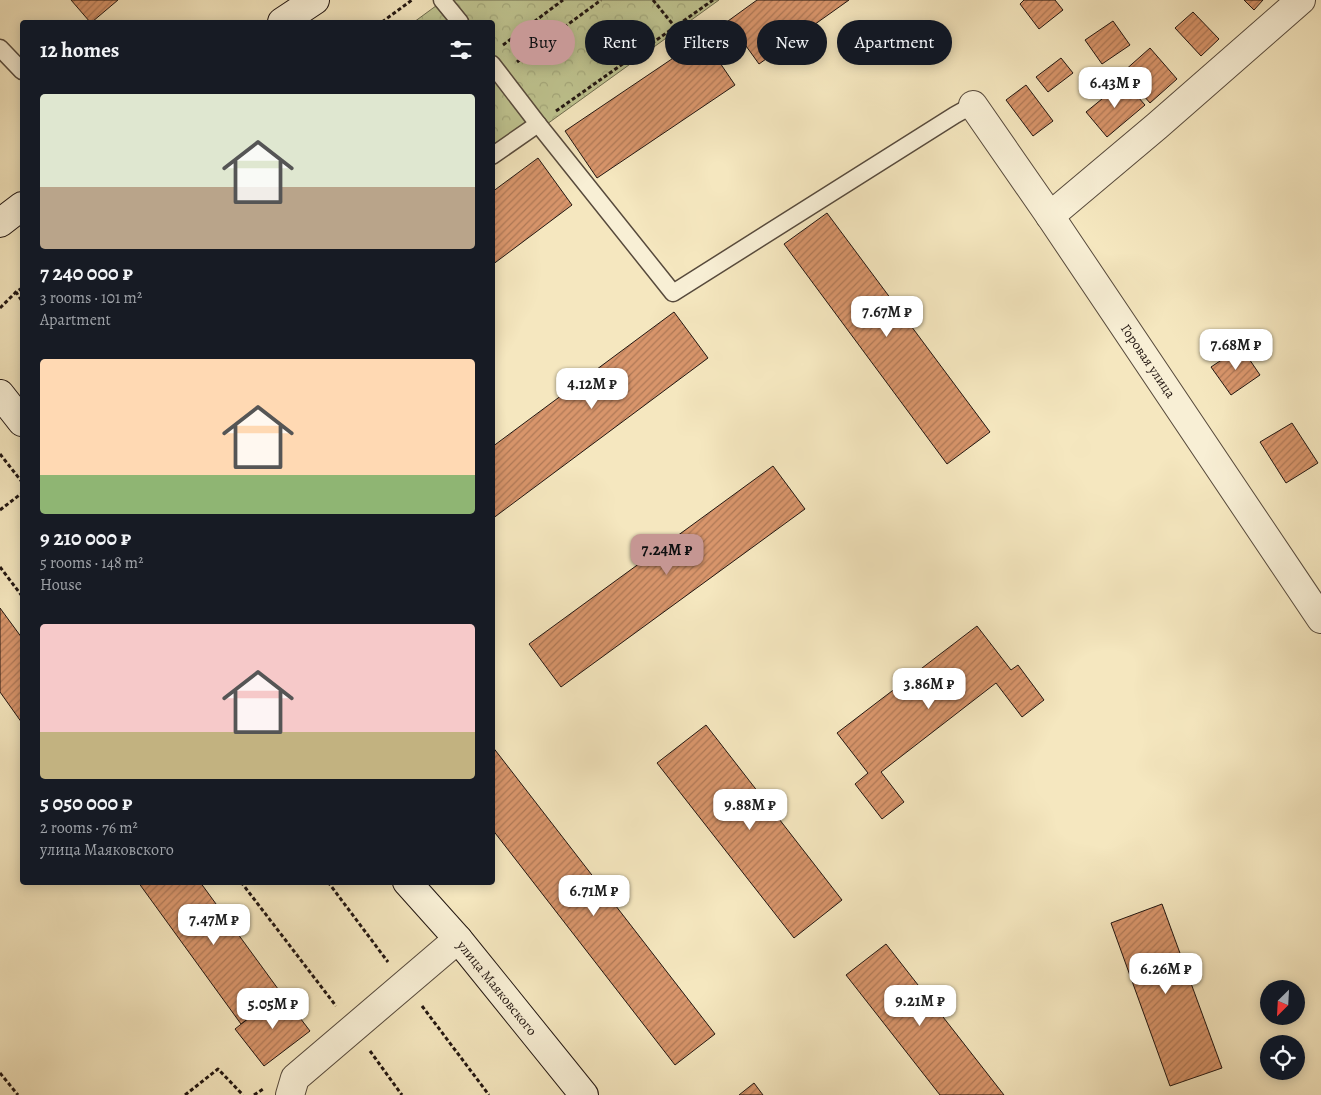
<!DOCTYPE html>
<html lang="en">
<head>
<meta charset="utf-8">
<style>
  :root { --surface:#171b24; --page:#20242c; --text:#f1f3f6; --muted:#9ea1a6; --accent:#c59692 }
  body { margin:0; font-family:Alegreya,serif; background:var(--page); color:var(--text); height:100vh; display:flex; flex-direction:column; font-size:19px; white-space:nowrap }
  * { box-sizing:border-box; margin:0 }
  p { font-size:16px; color:var(--muted) }
  .icon { flex:none; width:28px; height:28px; fill:none; stroke:currentColor; stroke-width:2; stroke-linecap:round; stroke-linejoin:round }
  .map { position:relative; flex:1; overflow:hidden }
  .sheet { position:absolute; left:20px; top:20px; width:475px; height:865px; display:flex; flex-direction:column; background:var(--surface); border-radius:5px; box-shadow:0 2px 12px #0003 }
  .sheet>* { flex:none }
  .banner { position:absolute; left:510px; top:20px; width:475px; height:45px; display:flex; gap:10px }
  .needle { width:32px; rotate:204deg }
  .controls { position:absolute; left:1260px; top:980px; display:grid; gap:10px }
  .controls a { display:grid; place-items:center; width:45px; height:45px; border-radius:50%; background:var(--surface); box-shadow:0 2px 12px #0003; font-size:25px }
  .price { position:absolute; translate:-50% -42px; padding:0 11px; border-radius:10px; background:#fff; color:#222; font-size:16px; line-height:32px; filter:drop-shadow(0 1px 2px #0008) }
  .price::after { content:''; position:absolute; left:50%; top:30px; width:15px; height:11px; margin-left:-8px; background:inherit; clip-path:polygon(0 0,100% 0,50% 100%) }
  .price.selected { background:var(--accent); color:#111 }
  ul { padding:0; list-style:none }
  li { display:grid; align-content:center; gap:10px; height:265px; padding:0 20px }
  li span { display:grid; place-items:center; height:155px; border-radius:5px; color:#555 }
  li>.icon { margin-inline-start:auto }
  span .icon { width:90px; height:90px; fill:#fffc; stroke-width:1 }
  li b { font-size:21px }
  h2 { display:flex; justify-content:space-between; align-items:center; height:60px; padding:0 20px; font-size:21px }
  .chip { padding:0 18px; border-radius:22px; background:var(--surface); box-shadow:0 2px 12px #0003; font-size:18px; line-height:45px }
  .chip.selected { background:var(--accent); color:#111 }
  .map>svg:first-child { display:block }
  .park { fill:url(#park-crowns); stroke:#706d50 }
  .building { fill:url(#building-hatch); stroke:#221611 }
  .lines { fill:none; stroke-linecap:round; stroke-linejoin:round }
  .lane-casing { stroke:#574a3c; stroke-width:19 }
  .street-casing { stroke:#574a3c; stroke-width:30 }
  .secondary-casing { stroke:#221611; stroke-width:30 }
  .path { stroke:#221611; stroke-width:3; stroke-dasharray:4 2.5; stroke-linecap:butt }
  .lane { stroke:#f8efd5; stroke-width:16 }
  .street { stroke:#f8efd5; stroke-width:28 }
  .secondary { stroke:#f8efd5; stroke-width:28 }
  .labels { text-anchor:middle; dominant-baseline:central; stroke-width:4; stroke-linejoin:round; paint-order:stroke }
  .street-label { font-size:14px; fill:#221611; stroke:#f8efd5 }
</style>
</head>
<body>
<div class="map">
<svg width="1321" height="1095" viewBox="0 0 1321 1095">
  <defs>
    <pattern id="park-crowns" width="20" height="18" patternUnits="userSpaceOnUse" patternTransform="scale(1.25)"><rect width="20" height="18" fill="#bfc490"/><path d="M2 6a3 3 0 1 1 6 0M12 15a3 3 0 1 1 6 0" fill="none" stroke="#a4a87b"/></pattern>
    <pattern id="building-hatch" width="6" height="6" patternUnits="userSpaceOnUse" patternTransform="scale(1.25)"><rect width="6" height="6" fill="#d8956b"/><path d="M-1 1l2-2M0 6l6-6M5 7l2-2" fill="none" stroke="#af7957"/></pattern>
  </defs>
  <rect width="100%" height="100%" fill="#f5e7bf"/>
  <filter id="stains"><feTurbulence type="fractalNoise" baseFrequency=".004" numOctaves="4"/><feColorMatrix values="0 0 0 0 .2 0 0 0 0 .09 0 0 0 0 .02 0 0 0 .5 -.17"/></filter>
  <radialGradient id="worn" r=".72"><stop offset=".6" stop-color="#630" stop-opacity="0"/><stop offset="1" stop-color="#630" stop-opacity=".3"/></radialGradient>
  <path class="park" d="M444,0H719L493,163L492,22H414Z"/>
  <g class="building">
    <path d="M71,0H118L92,22H90Z"/>
    <path d="M757,0H849L759,64L728,21Z"/>
    <path d="M1024,0H1055L1063,10L1039,29L1020,4Z"/>
    <path d="M1244,0H1263L1254,10Z"/>
    <path d="M1193,12L1219,39L1201,56L1175,28Z"/>
    <path d="M1113,21L1130,45L1102,64L1085,40Z"/>
    <path d="M703,38L735,85L597,178L565,131Z"/>
    <path d="M1150,48L1177,79L1150,103L1123,72Z"/>
    <path d="M1061,58L1073,73L1048,92L1036,77Z"/>
    <path d="M1124,81L1145,105L1107,137L1086,112Z"/>
    <path d="M1026,85L1053,121L1033,136L1006,100Z"/>
    <path d="M538,158L572,205L492,265V192Z"/>
    <path d="M827,213L990,432L947,464L784,244Z"/>
    <path d="M674,312L708,358L492,519V447Z"/>
    <path d="M1241,347L1260,375L1231,395L1211,367Z"/>
    <path d="M1292,423L1318,463L1286,483L1260,442Z"/>
    <path d="M773,466L805,509L561,687L529,644Z"/>
    <path d="M0,608L22,638V723L0,692Z"/>
    <path d="M977,626L1011,670L1018,665L1044,700L1022,717L996,683L881,772L904,802L882,819L855,784L868,773L837,733Z"/>
    <path d="M706,725L842,900L794,938L657,763Z"/>
    <path d="M492,746L715,1034L675,1065L492,829Z"/>
    <path d="M138,882H200L281,993L241,1024Z"/>
    <path d="M1162,904L1222,1068L1170,1086L1111,923Z"/>
    <path d="M886,944L1004,1095H940L846,975Z"/>
    <path d="M281,993L310,1031L264,1066L235,1029Z"/>
    <path d="M754,1083L763,1095H739Z"/>
  </g>
  <g class="lines">
    <g class="lane-casing">
      <g id="lane">
        <path d="M442,0L460,22"/>
        <path d="M0,48L22,71"/>
        <path d="M492,64L538,124L673,293L955,115L973,105"/>
        <path d="M492,156L538,124"/>
      </g>
    </g>
    <g class="street-casing">
      <g id="street">
        <path d="M973,105L1050,216L1321,619"/>
        <path d="M1050,216L1157,126L1301,0"/>
        <path d="M290,1095L295,1078L458,939"/>
      </g>
    </g>
    <g class="secondary-casing">
      <g id="secondary">
        <path d="M282,22L315,0"/>
        <path d="M0,223L22,206"/>
        <path d="M0,394L22,422"/>
        <path d="M407,882L458,939L584,1095"/>
      </g>
    </g>
    <g class="path">
      <path d="M653,0L675,27"/>
      <path d="M382,22L412,0"/>
      <path d="M503,45L563,0"/>
      <path d="M517,62L601,0"/>
      <path d="M556,111L713,0"/>
      <path d="M22,288L16,292L22,301"/>
      <path d="M0,308L16,292"/>
      <path d="M0,454L22,482"/>
      <path d="M0,510L22,493"/>
      <path d="M0,567L22,596"/>
      <path d="M241,882L336,1006"/>
      <path d="M328,882L388,962"/>
      <path d="M422,1006L489,1095"/>
      <path d="M370,1051L402,1095"/>
      <path d="M0,1073L18,1095"/>
      <path d="M185,1095L218,1069L243,1095"/>
      <path d="M254,1095L263,1089"/>
    </g>
    <use href="#lane" class="lane"/>
    <use href="#street" class="street"/>
    <use href="#secondary" class="secondary"/>
  </g>
  <g class="labels">
    <g class="street-label">
      <text transform="translate(1148 361) rotate(56)">Горовая улица</text>
      <text transform="translate(497 988) rotate(51)">улица Маяковского</text>
    </g>
  </g>
  <rect width="100%" height="100%" filter="url(#stains)"/>
  <rect width="100%" height="100%" fill="url(#worn)"/>
</svg>
<div class="controls">
<a><svg class="needle" viewBox="-14 -14 28 28"><path d="M0-13l5 13h-10z" fill="#e53935"/><path d="M0 13l5-13h-10z" fill="#9ea1a6"/></svg></a>
<a><svg class="icon" aria-label="locate" viewBox="0 0 24 24"><circle cx="12" cy="12" r="6"/><path d="M12 2v4M12 18v4M2 12h4M18 12h4"/></svg></a>
</div>
<b class="price" style="left:1115px;top:109px">6.43M ₽</b>
<b class="price" style="left:887px;top:338px">7.67M ₽</b>
<b class="price" style="left:1236px;top:371px">7.68M ₽</b>
<b class="price" style="left:592px;top:410px">4.12M ₽</b>
<b class="price selected" style="left:667px;top:576px">7.24M ₽</b>
<b class="price" style="left:929px;top:710px">3.86M ₽</b>
<b class="price" style="left:750px;top:831px">9.88M ₽</b>
<b class="price" style="left:594px;top:917px">6.71M ₽</b>
<b class="price" style="left:214px;top:946px">7.47M ₽</b>
<b class="price" style="left:1166px;top:995px">6.26M ₽</b>
<b class="price" style="left:920px;top:1027px">9.21M ₽</b>
<b class="price" style="left:273px;top:1030px">5.05M ₽</b>
<div class="banner">
<a class="chip selected">Buy</a>
<a class="chip">Rent</a>
<a class="chip">Filters</a>
<a class="chip">New</a>
<a class="chip">Apartment</a>
</div>
<section class="sheet">
<h2>12 homes<svg class="icon" aria-label="filters" viewBox="0 0 24 24"><path d="M4 7h16M4 17h16"/><circle cx="9" cy="7" r="2"/><circle cx="15" cy="17" r="2"/></svg></h2>
<ul>
<li><span style="background:linear-gradient(#dfe7d0 60%,#b9a48a 0)"><svg class="icon" aria-label="home" viewBox="0 0 24 24"><path d="M3 11l9-7 9 7M6 9v11h12V9"/></svg></span><div><b>7 240 000 ₽</b><p>3 rooms · 101 m²</p><p>Apartment</p></div></li>
<li><span style="background:linear-gradient(#ffd9b3 75%,#8fb573 0)"><svg class="icon" aria-label="home" viewBox="0 0 24 24"><path d="M3 11l9-7 9 7M6 9v11h12V9"/></svg></span><div><b>9 210 000 ₽</b><p>5 rooms · 148 m²</p><p>House</p></div></li>
<li><span style="background:linear-gradient(#f6c9c9 70%,#c2b280 0)"><svg class="icon" aria-label="home" viewBox="0 0 24 24"><path d="M3 11l9-7 9 7M6 9v11h12V9"/></svg></span><div><b>5 050 000 ₽</b><p>2 rooms · 76 m²</p><p>улица Маяковского</p></div></li>
</ul>
</section>
</div>
</body>
</html>
